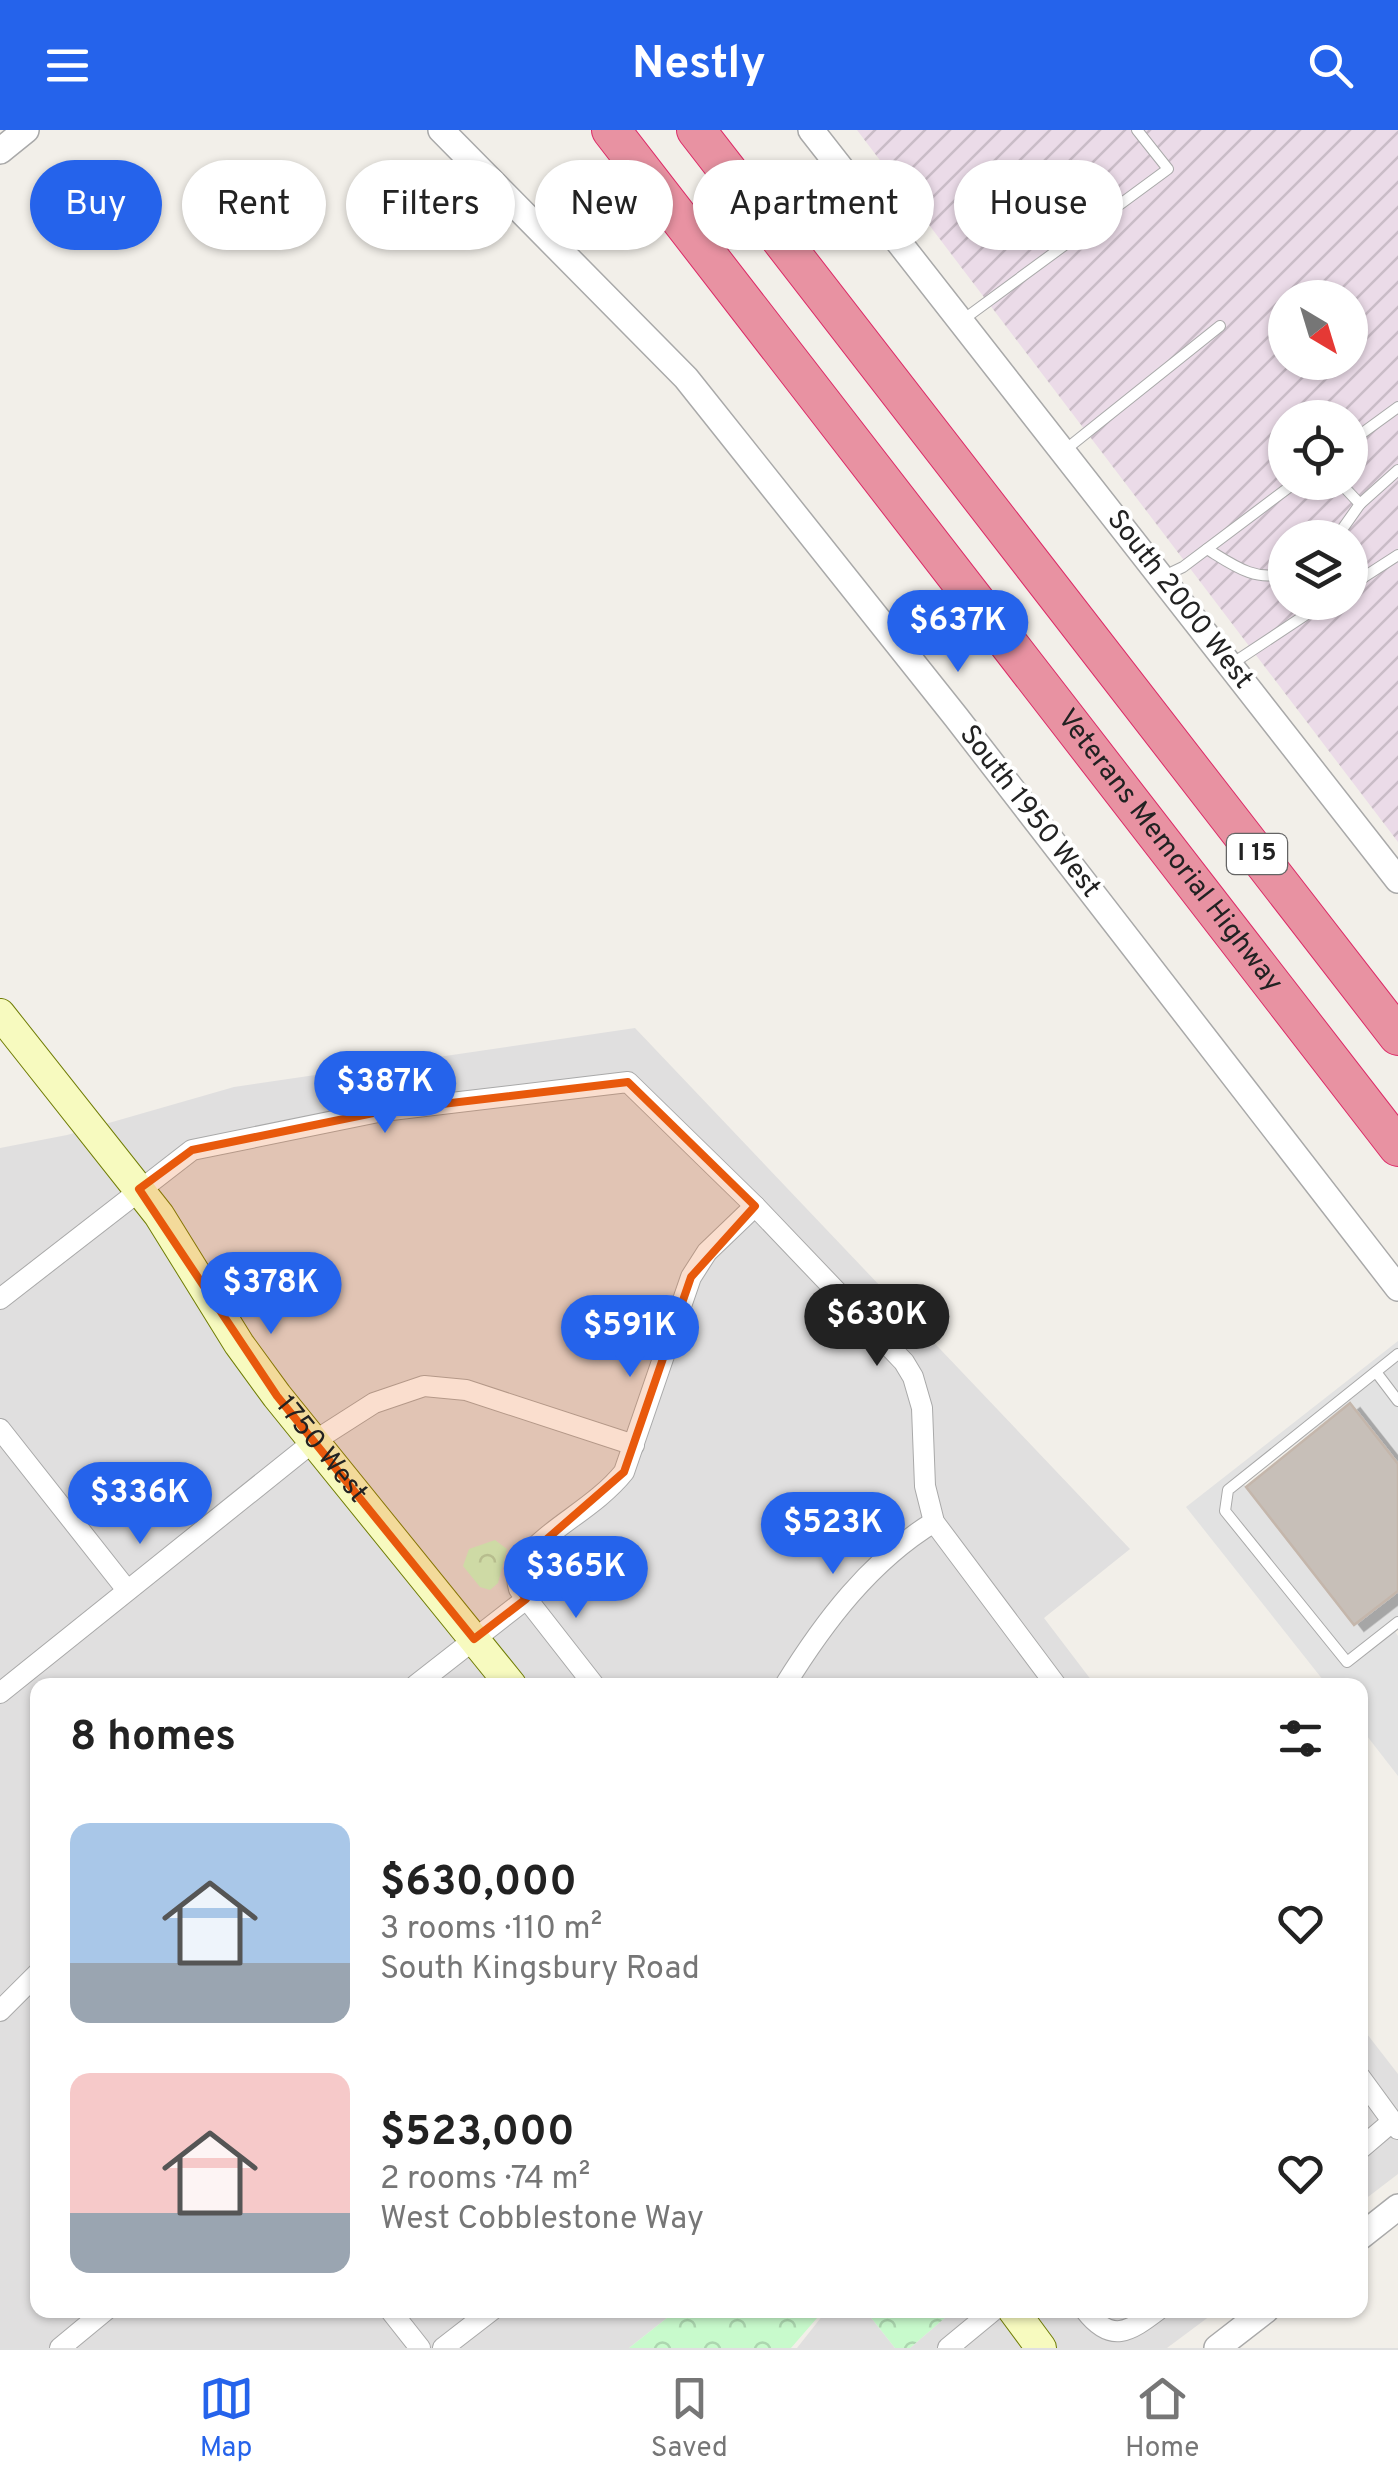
<!DOCTYPE html>
<html lang="en">
<head>
<meta charset="utf-8">
<style>
  :root { --surface:#fff; --page:#f6f6f6; --text:#222; --muted:#767676; --line:#e0e0e0; --accent:#2563eb }
  body { margin:0; font-family:Overpass,sans-serif; background:var(--page); color:var(--text); height:100vh; display:flex; flex-direction:column; font-size:38px; white-space:nowrap }
  * { box-sizing:border-box; margin:0 }
  p { font-size:32px; color:var(--muted) }
  .icon { flex:none; width:55px; height:55px; fill:none; stroke:currentColor; stroke-width:2; stroke-linecap:round; stroke-linejoin:round }
  .map { position:relative; flex:1; overflow:hidden }
  .drawer { position:absolute; left:30px; top:1548px; width:1338px; height:640px; display:flex; flex-direction:column; background:var(--surface); border-radius:20px; box-shadow:0 2px 8px #0004 }
  .drawer>* { flex:none }
  .banner { position:absolute; left:30px; top:30px; width:1340px; height:90px; display:flex; gap:20px }
  .needle { width:65px; rotate:142deg }
  .buttons { position:absolute; left:1268px; top:150px; display:grid; gap:20px }
  .buttons a { display:grid; place-items:center; width:100px; height:100px; border-radius:50%; background:var(--surface); box-shadow:0 2px 8px #0004; font-size:50px }
  .price { position:absolute; translate:-50% -85px; padding:0 22px; border-radius:35px; background:var(--accent); color:#fff; font-size:32px; line-height:65px; filter:drop-shadow(0 2px 5px #0008) }
  .price::after { content:''; position:absolute; left:50%; top:60px; width:30px; height:22px; margin-left:-15px; background:inherit; clip-path:polygon(0 0,100% 0,50% 100%) }
  .price.current { background:#222; color:#fff }
  ul { padding:0; list-style:none }
  li { display:flex; align-items:center; gap:30px; height:250px; padding:0 40px }
  li span { display:grid; place-items:center; flex:none; width:280px; height:200px; border-radius:20px; color:#555 }
  li>.icon { margin-inline-start:auto }
  span .icon { width:120px; height:120px; fill:#fffc; stroke-width:1 }
  li b { font-size:42px }
  h2 { display:flex; justify-content:space-between; align-items:center; height:120px; padding:0 40px; font-size:42px }
  .tag { padding:0 35px; border-radius:45px; background:var(--surface); box-shadow:0 2px 8px #0004; font-size:35px; line-height:90px }
  .tag.current { background:var(--accent); color:#fff }
  header { display:flex; justify-content:space-between; align-items:center; height:130px; padding:0 40px; background:var(--accent); color:#fff; font-size:45px; font-weight:700 }
  .tabs { display:flex; justify-content:space-around; align-items:center; height:140px; border-top:2px solid var(--line); background:var(--surface); font-size:28px; color:var(--muted) }
  .tabs a { display:grid; justify-items:center; gap:5px }
  .tabs .current { color:var(--accent) }
  .map>svg:first-child { display:block }
  .residential { fill:#e0dfdf }
  .industrial { fill:url(#industrial-furrows); fill-rule:evenodd }
  .park { fill:url(#park-crowns) }
  .parking { fill:#e2e2e2 }
  .building { fill:#c7bfb8; stroke:#c4b6ab; stroke-width:2.5; filter:url(#shadow) }
  .lines { fill:none; stroke-linecap:round; stroke-linejoin:round }
  .service-casing { stroke:#a9a9a9; stroke-width:12 }
  .minor-casing { stroke:#a9a9a9; stroke-width:22 }
  .tertiary-casing { stroke:#a9a9a9; stroke-width:28 }
  .secondary-casing { stroke:#707d05; stroke-width:32 }
  .motorway-casing { stroke:#dc2a67; stroke-width:40 }
  .service { stroke:#fff; stroke-width:10 }
  .minor { stroke:#fff; stroke-width:20 }
  .tertiary { stroke:#fff; stroke-width:25 }
  .secondary { stroke:#f7fabf; stroke-width:30 }
  .motorway { stroke:#e892a2; stroke-width:38 }
  .marked { fill:#e8590c; fill-opacity:0.2; stroke:#e8590c; stroke-width:8; stroke-linejoin:round }
  .labels { text-anchor:middle; dominant-baseline:central; stroke-width:8; stroke-linejoin:round; paint-order:stroke }
  .shield { fill:#fff; stroke:#646464; stroke-width:2.5 }
  .shield-label { font-size:25px; font-weight:bold; fill:#222 }
  .street-label { font-size:28px; fill:#222; stroke:#fff }
</style>
</head>
<body>
<header><svg class="icon" aria-label="menu" viewBox="0 0 24 24"><path d="M4 6h16M4 12h16M4 18h16"/></svg>Nestly<svg class="icon" aria-label="search" viewBox="0 0 24 24"><circle cx="10" cy="10" r="6"/><path d="M15 15l6 6"/></svg></header>
<div class="map">
<svg width="1398" height="2218" viewBox="0 0 1398 2218">
  <defs>
    <pattern id="industrial-furrows" width="10" height="10" patternUnits="userSpaceOnUse" patternTransform="scale(2.5)"><rect width="10" height="10" fill="#ebdbe8"/><path d="M-1 1l2-2M0 10L10 0M9 11l2-2" fill="none" stroke="#c9bcc7"/></pattern>
    <pattern id="park-crowns" width="20" height="18" patternUnits="userSpaceOnUse" patternTransform="scale(2.5)"><rect width="20" height="18" fill="#c8facc"/><path d="M2 6a3 3 0 1 1 6 0M12 15a3 3 0 1 1 6 0" fill="none" stroke="#acd6af"/></pattern>
    <filter id="shadow"><feDropShadow dx="10" dy="5.5" stdDeviation="0" flood-color="#0004"/></filter>
  </defs>
  <rect width="100%" height="100%" fill="#f2efe9"/>
  <g class="residential">
    <path d="M635,898L1130,1419L1044,1488L1095,1555H38V2180H677L629,2218H0V1018L67,1005L234,957Z"/>
    <path d="M1360,1895L1398,1944V2044L1360,2073Z"/>
    <path d="M827,2180H865L895,2218H797Z"/>
    <path d="M954,2180H1218L1167,2218H910Z"/>
  </g>
  <path class="industrial" d="M857,0H1398V712L1018,212ZM1285,168H1350V232H1285ZM1285,288H1350V352H1285ZM1285,408H1350V472H1285Z"/>
  <g class="park">
    <path d="M495,1410L507,1419L498,1453L490,1460L480,1457L463,1436L469,1419Z"/>
    <path d="M677,2180H824L791,2218H629Z"/>
    <path d="M865,2180H954L910,2218H895Z"/>
  </g>
  <path class="parking" d="M1398,1211V1333L1350,1272L1244,1354L1354,1495L1398,1462V1497L1394,1500L1398,1506V1646L1360,1597V1555H1327L1186,1377Z"/>
  <path class="building" d="M1350,1273L1398,1334V1461L1354,1495L1246,1357Z"/>
  <g class="lines">
    <g class="service-casing">
      <g id="service">
        <path d="M960,192L1168,39L1137,0"/>
        <path d="M1350,312L1398,277"/>
        <path d="M1065,320L1220,196"/>
        <path d="M1334,352L1344,357L1360,374"/>
        <path d="M1336,408L1360,374L1398,340"/>
        <path d="M1207,419C1230,433 1257,454 1285,442"/>
        <path d="M1350,427L1363,448"/>
        <path d="M1162,447L1183,437L1296,352"/>
        <path d="M1350,456L1398,425"/>
        <path d="M1230,535L1325,472"/>
        <path d="M1398,1224L1228,1360L1225,1381L1347,1532L1398,1492"/>
        <path d="M1376,1242L1398,1271"/>
      </g>
    </g>
    <g class="minor-casing">
      <g id="minor">
        <path d="M0,1169L192,1020L383,981L628,952L755,1076L904,1232L913,1247L922,1278L925,1356L934,1392L1056,1555"/>
        <path d="M0,1299L127,1460"/>
        <path d="M416,1555L526,1469"/>
        <path d="M594,1555L519,1459C516,1449 517,1438 524,1429C550,1397 596,1377 624,1342L691,1147L707,1122L755,1076"/>
        <path d="M785,1555C824,1492 870,1431 934,1392"/>
        <path d="M0,1563L313,1312L374,1273L424,1256L466,1260L634,1315"/>
        <path d="M0,1881L38,1843"/>
        <path d="M1360,1947L1398,1999"/>
        <path d="M1360,2019L1393,1991"/>
        <path d="M390,2180L420,2218"/>
        <path d="M1085,2180C1111,2214 1129,2202 1158,2180"/>
        <path d="M60,2218L106,2180"/>
        <path d="M443,2218L492,2180"/>
        <path d="M948,2218L994,2180"/>
      </g>
    </g>
    <g class="tertiary-casing">
      <g id="tertiary">
        <path d="M441,0L686,248L956,587L1398,1158"/>
        <path d="M811,0L1398,750"/>
        <path d="M0,21L26,0"/>
        <path d="M1360,2107L1398,2077"/>
        <path d="M1217,2218L1266,2180"/>
      </g>
    </g>
    <g class="secondary-casing">
      <g id="secondary">
        <path id="s1" d="M0,884L159,1085L239,1214L277,1266L511,1555"/>
        <path d="M1013,2180L1041,2218"/>
      </g>
    </g>
    <g class="motorway-casing">
      <g id="motorway">
        <path id="s2" d="M611,0L1398,1017"/>
        <path d="M696,0L1398,906"/>
      </g>
    </g>
    <use href="#service" class="service"/>
    <use href="#minor" class="minor"/>
    <use href="#tertiary" class="tertiary"/>
    <use href="#secondary" class="secondary"/>
    <use href="#motorway" class="motorway"/>
  </g>
  <path class="marked" d="M628,952L755,1076L691,1147L624,1342L524,1429L516,1455L526,1469L474,1509L277,1266L139,1059L192,1020L383,981Z"/>
  <g class="labels">
    <rect class="shield" x="1227" y="704" width="60" height="40" rx="8"/>
    <g class="shield-label">
      <text x="1257" y="724">I 15</text>
    </g>
    <g class="street-label">
      <text transform="translate(1179 470) rotate(52)">South 2000 West</text>
      <text transform="translate(1029 682) rotate(52)">South 1950 West</text>
      <text stroke="none"><textPath href="#s2" startOffset="912">Veterans Memorial Highway</textPath></text>
      <text stroke="none"><textPath href="#s1" startOffset="542">1750 West</textPath></text>
    </g>
  </g>
</svg>
<div class="buttons">
<a><svg class="needle" viewBox="-14 -14 28 28"><path d="M0-13l5 13h-10z" fill="#e53935"/><path d="M0 13l5-13h-10z" fill="#767676"/></svg></a>
<a><svg class="icon" aria-label="locate" viewBox="0 0 24 24"><circle cx="12" cy="12" r="6"/><path d="M12 2v4M12 18v4M2 12h4M18 12h4"/></svg></a>
<a><svg class="icon" aria-label="layers" viewBox="0 0 24 24"><path d="M12 4l9 5-9 5-9-5zM3 14l9 5 9-5"/></svg></a>
</div>
<b class="price" style="left:958px;top:545px">$637K</b>
<b class="price" style="left:385px;top:1006px">$387K</b>
<b class="price" style="left:271px;top:1207px">$378K</b>
<b class="price current" style="left:877px;top:1239px">$630K</b>
<b class="price" style="left:630px;top:1250px">$591K</b>
<b class="price" style="left:140px;top:1417px">$336K</b>
<b class="price" style="left:833px;top:1447px">$523K</b>
<b class="price" style="left:576px;top:1491px">$365K</b>
<div class="banner">
<a class="tag current">Buy</a>
<a class="tag">Rent</a>
<a class="tag">Filters</a>
<a class="tag">New</a>
<a class="tag">Apartment</a>
<a class="tag">House</a>
</div>
<section class="drawer">
<h2>8 homes<svg class="icon" aria-label="filters" viewBox="0 0 24 24"><path d="M4 7h16M4 17h16"/><circle cx="9" cy="7" r="2"/><circle cx="15" cy="17" r="2"/></svg></h2>
<ul>
<li><span style="background:linear-gradient(#a9c7e8 70%,#9aa5b1 0)"><svg class="icon" aria-label="home" viewBox="0 0 24 24"><path d="M3 11l9-7 9 7M6 9v11h12V9"/></svg></span><div><b>$630,000</b><p>3 rooms · 110 m²</p><p>South Kingsbury Road</p></div><svg class="icon" aria-label="heart" viewBox="0 0 24 24"><path d="M12 20l-8-8c-3-5 5-10 8-4 3-6 11-1 8 4z"/></svg></li>
<li><span style="background:linear-gradient(#f6c9c9 70%,#9aa5b1 0)"><svg class="icon" aria-label="home" viewBox="0 0 24 24"><path d="M3 11l9-7 9 7M6 9v11h12V9"/></svg></span><div><b>$523,000</b><p>2 rooms · 74 m²</p><p>West Cobblestone Way</p></div><svg class="icon" aria-label="heart" viewBox="0 0 24 24"><path d="M12 20l-8-8c-3-5 5-10 8-4 3-6 11-1 8 4z"/></svg></li>
</ul>
</section>
</div>
<nav class="tabs">
<a class="current"><svg class="icon" aria-label="map" viewBox="0 0 24 24"><path d="M3 6l6-2 6 2 6-2v14l-6 2-6-2-6 2zM9 4v14M15 6v14"/></svg>Map</a>
<a><svg class="icon" aria-label="saved" viewBox="0 0 24 24"><path d="M7 4h10v16l-5-4-5 4z"/></svg>Saved</a>
<a><svg class="icon" aria-label="home" viewBox="0 0 24 24"><path d="M3 11l9-7 9 7M6 9v11h12V9"/></svg>Home</a>
</nav>
</body>
</html>
